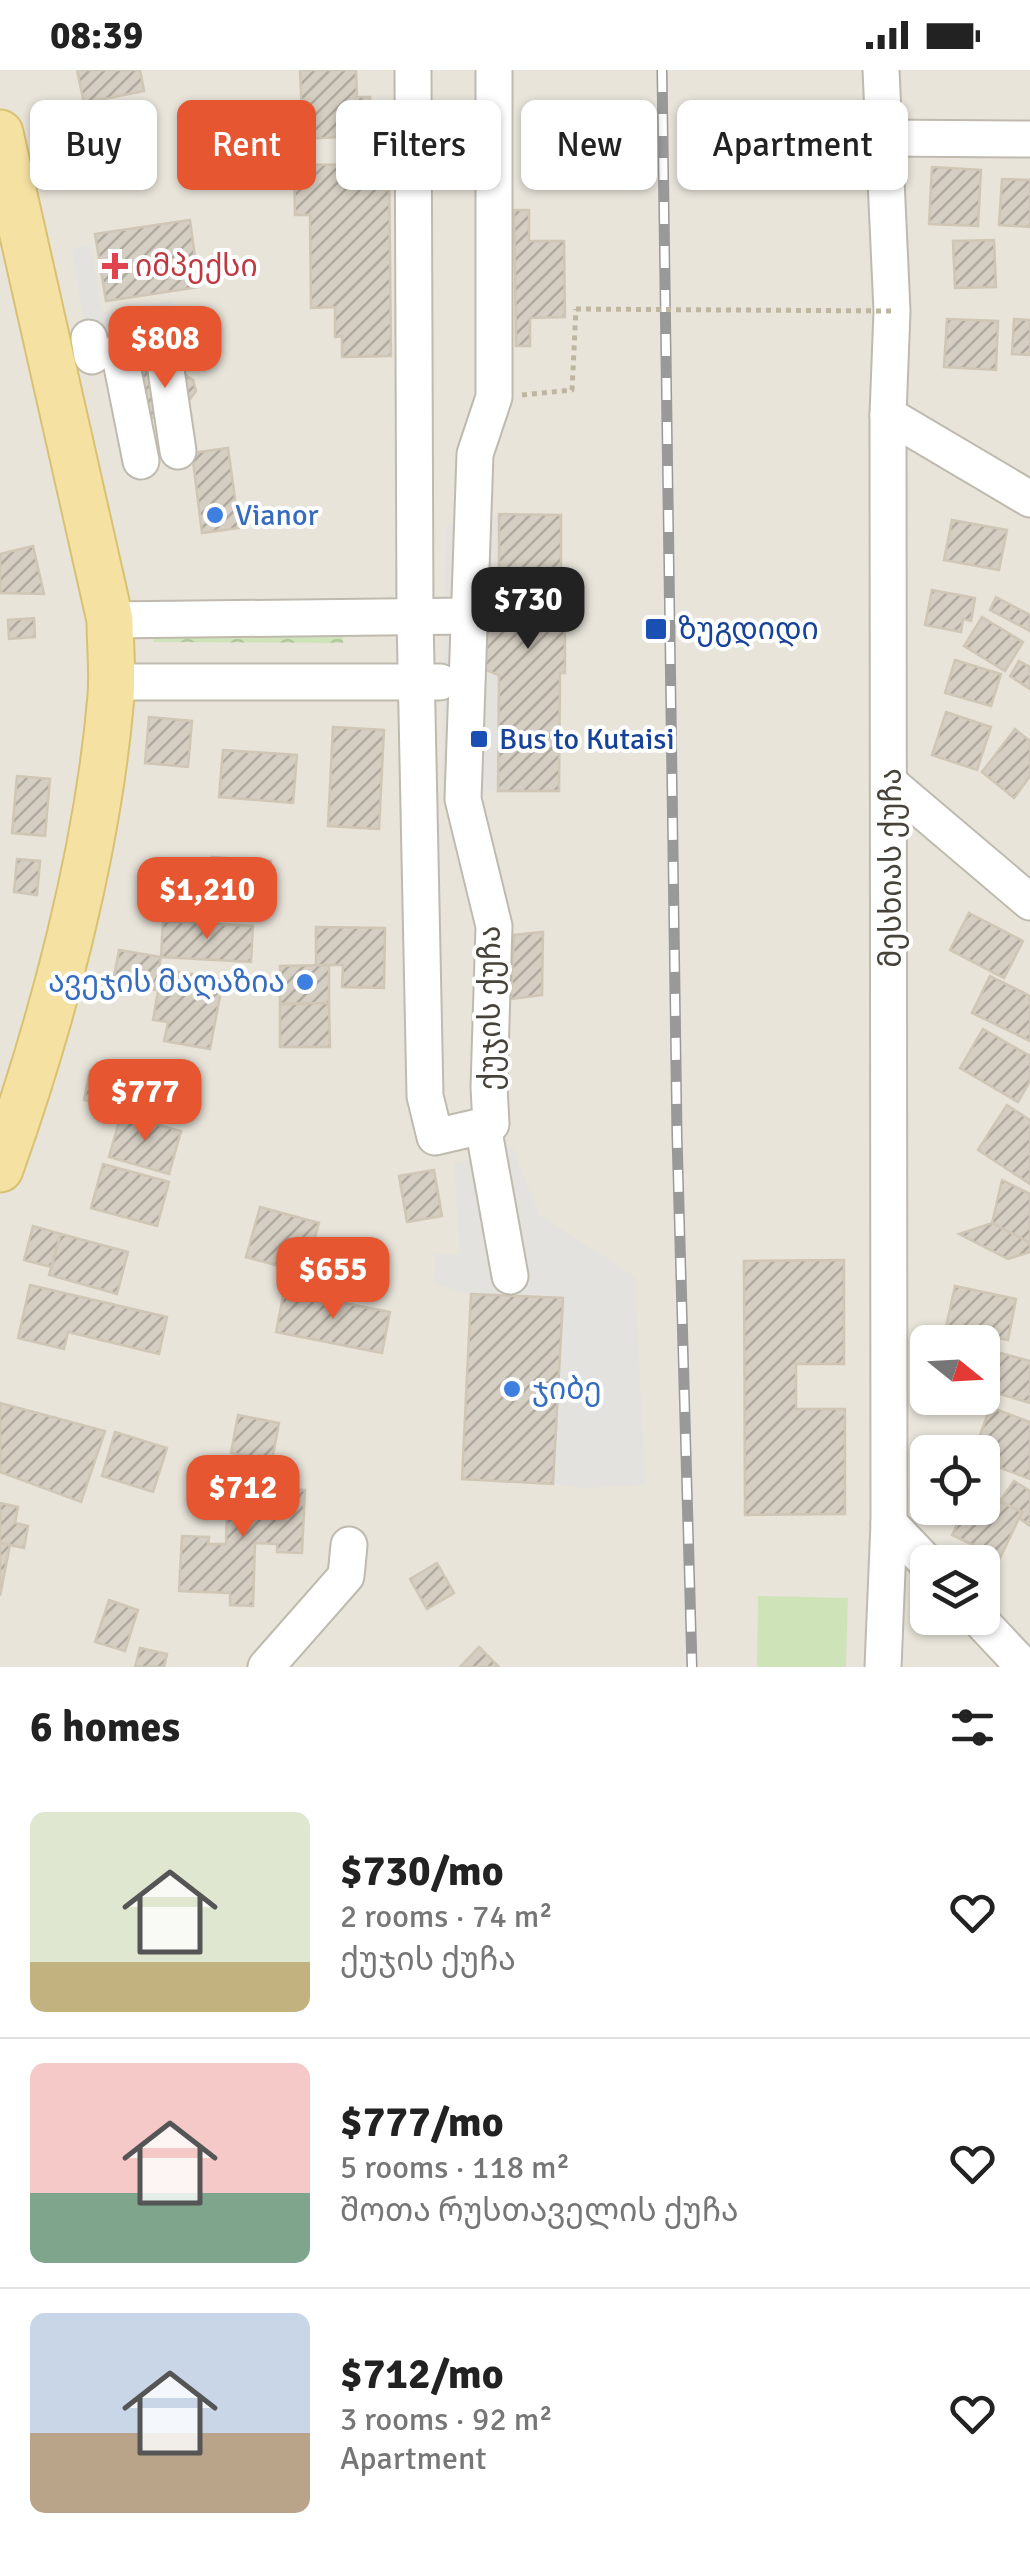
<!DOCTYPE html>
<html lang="en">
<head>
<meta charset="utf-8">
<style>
  :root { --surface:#fff; --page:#f2f2f2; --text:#222; --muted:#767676; --line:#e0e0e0; --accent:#e65630 }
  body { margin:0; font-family:Signika,"Noto Sans Georgian",sans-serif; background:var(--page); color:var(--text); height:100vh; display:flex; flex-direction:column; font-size:38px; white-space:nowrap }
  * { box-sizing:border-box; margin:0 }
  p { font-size:32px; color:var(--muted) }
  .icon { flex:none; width:55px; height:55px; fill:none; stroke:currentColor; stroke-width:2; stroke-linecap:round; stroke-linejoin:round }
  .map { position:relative; height:1597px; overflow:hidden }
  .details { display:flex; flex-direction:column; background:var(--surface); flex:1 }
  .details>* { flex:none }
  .guide { position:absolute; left:30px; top:30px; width:970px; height:90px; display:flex; gap:20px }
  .needle { width:65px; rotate:108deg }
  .fabs { position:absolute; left:910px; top:1255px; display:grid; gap:20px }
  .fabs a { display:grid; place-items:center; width:90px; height:90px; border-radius:15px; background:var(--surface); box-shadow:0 2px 8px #0004; font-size:50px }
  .price { position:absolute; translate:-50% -85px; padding:0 22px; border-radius:20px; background:var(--accent); color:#fff; font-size:32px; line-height:65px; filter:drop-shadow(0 2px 5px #0008) }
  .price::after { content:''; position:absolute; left:50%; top:60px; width:30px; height:22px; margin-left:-15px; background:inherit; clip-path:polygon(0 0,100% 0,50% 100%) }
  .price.active { background:#222; color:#fff }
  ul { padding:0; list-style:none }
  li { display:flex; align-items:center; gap:30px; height:250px; padding:0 30px }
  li+li { border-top:2px solid var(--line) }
  li span { display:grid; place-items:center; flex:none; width:280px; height:200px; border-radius:15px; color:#555 }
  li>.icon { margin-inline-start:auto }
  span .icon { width:120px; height:120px; fill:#fffc; stroke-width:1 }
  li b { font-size:42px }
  h2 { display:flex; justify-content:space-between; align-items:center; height:120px; padding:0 30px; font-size:42px }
  .tag { padding:0 35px; border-radius:15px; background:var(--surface); box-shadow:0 2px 8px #0004; font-size:35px; line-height:90px }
  .tag.active { background:var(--accent); color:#fff }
  .status { display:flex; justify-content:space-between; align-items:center; height:70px; padding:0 50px; background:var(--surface); direction:ltr }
  .status svg { height:28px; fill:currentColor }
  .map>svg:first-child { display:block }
  .residential { fill:#e8e4da; fill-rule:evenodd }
  .green { fill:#cee4b8 }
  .forest { fill:url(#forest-crowns) }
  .parking { fill:#e3e2df }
  .building { fill:url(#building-hatch); stroke:#cfc6b5; stroke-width:2.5 }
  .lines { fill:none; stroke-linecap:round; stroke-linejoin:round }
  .minor-casing { stroke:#bfbaae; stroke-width:39 }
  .major-casing { stroke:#d9c174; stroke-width:49 }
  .path { stroke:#bfb6a1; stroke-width:5; stroke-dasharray:5 5; stroke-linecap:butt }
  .minor { stroke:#fff; stroke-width:35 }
  .major { stroke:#f5e2a3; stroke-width:45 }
  .rail-casing { stroke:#999; stroke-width:11 }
  .rail { stroke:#fff; stroke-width:8; stroke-dasharray:22; stroke-linecap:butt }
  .path-bridge { stroke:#bfb6a1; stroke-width:5; stroke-dasharray:5 5; stroke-linecap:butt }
  .health-dot { fill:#e0444e; stroke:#fff; stroke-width:4 }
  .shop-dot { fill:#3f7fe0; stroke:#fff; stroke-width:4 }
  .transit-dot { fill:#1a4fb4; stroke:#fff; stroke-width:4 }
  .labels { text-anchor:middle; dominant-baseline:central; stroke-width:8; stroke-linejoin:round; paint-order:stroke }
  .health-label { font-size:30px; fill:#be3a42; stroke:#fff; text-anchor:start }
  .shop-label { font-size:30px; fill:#366cbe; stroke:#fff; text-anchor:start }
  .transit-label { font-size:30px; fill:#164399; stroke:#fff; text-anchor:start }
  .street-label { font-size:30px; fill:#48433a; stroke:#fff }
</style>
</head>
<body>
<div class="status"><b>08:39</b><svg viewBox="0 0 49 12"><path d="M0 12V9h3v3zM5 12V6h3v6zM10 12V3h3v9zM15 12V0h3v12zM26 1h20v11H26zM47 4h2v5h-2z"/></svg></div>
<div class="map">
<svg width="1030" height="1597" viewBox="0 0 1030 1597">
  <defs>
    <pattern id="forest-crowns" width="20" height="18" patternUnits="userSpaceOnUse" patternTransform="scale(2.5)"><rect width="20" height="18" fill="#cee4b8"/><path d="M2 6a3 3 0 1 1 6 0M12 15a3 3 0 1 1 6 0" fill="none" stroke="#b2c59f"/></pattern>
    <pattern id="building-hatch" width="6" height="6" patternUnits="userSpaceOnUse" patternTransform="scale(2.5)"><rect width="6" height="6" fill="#d5cec2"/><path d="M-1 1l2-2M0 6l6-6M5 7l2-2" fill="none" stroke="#afa99f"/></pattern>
  </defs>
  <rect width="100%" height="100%" fill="#f4f2eb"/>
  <path class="residential" d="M0,0H1030V1597H0ZM928,1272H982V1328H928ZM928,1382H982V1438H928ZM928,1492H982V1548H928Z"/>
  <path class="green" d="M758,1526L848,1528L846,1597H757Z"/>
  <path class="forest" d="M153,551L343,553V573L153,572Z"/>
  <g class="parking">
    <path d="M91,174L102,242L172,231L176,254L87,269L72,178Z"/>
    <path d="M499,444V556L481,563V598L499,605L498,721L442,722L446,456Z"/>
    <path d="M512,1077L540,1146L635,1206L645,1415L585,1418L553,1414L563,1228L471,1224L434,1214L435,1184H460L454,1094Z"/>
  </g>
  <g class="building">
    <path d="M77,0H140L144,21L84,33Z"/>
    <path d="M300,0H356L357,27H370V53L358,54L359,66L303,69Z"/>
    <path d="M389,94L391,286L342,287V266L335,267V237L311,238L310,145H295L294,95Z"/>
    <path d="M932,97L981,100L978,156L929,154Z"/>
    <path d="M1002,109L1030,110V157L999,155Z"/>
    <path d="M514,140H529V171H564L565,247L530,248V276H516Z"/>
    <path d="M190,150L199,217L106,231L95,164Z"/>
    <path d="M994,170L996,217L955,218L953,171Z"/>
    <path d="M947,249L998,251L996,300L944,297Z"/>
    <path d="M1014,249L1030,250V285L1012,284Z"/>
    <path d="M152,298L181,302L193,310L196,321L187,333L161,347L147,348L138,303Z"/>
    <path d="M228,378L239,458L202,463L192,383Z"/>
    <path d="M499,444L561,445V548H565V603H560L559,721H498L499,605L481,598V563L499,556Z"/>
    <path d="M952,450L1007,460L999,500L944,490Z"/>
    <path d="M33,476L44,524L0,523V484Z"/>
    <path d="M932,520L975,528L971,551L963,549L961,562L925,555Z"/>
    <path d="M996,527L1030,545V561L990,540Z"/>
    <path d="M982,547L1023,572L1005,601L964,576Z"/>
    <path d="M34,548L35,567L9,569L8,550Z"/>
    <path d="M955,590L1001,604L991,636L945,623Z"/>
    <path d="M1019,591L1030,597V619L1010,606Z"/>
    <path d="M946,642L991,657L977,700L932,685Z"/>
    <path d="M149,647L192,651L188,697L145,693Z"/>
    <path d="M333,657L384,660L379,759L328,756Z"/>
    <path d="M1015,659L1030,671V706L1014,728L982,702Z"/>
    <path d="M223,680L297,685L293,733L219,727Z"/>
    <path d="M17,706L50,709L45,766L12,763Z"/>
    <path d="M212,787L271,791L267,837L208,833Z"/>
    <path d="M17,789L40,791L37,825L14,822Z"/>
    <path d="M969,843L1023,871L1004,908L950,880Z"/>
    <path d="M163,851L253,856L251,892L161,887Z"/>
    <path d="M316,857L385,858L384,918L342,917L343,895H316Z"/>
    <path d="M543,862L542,925L511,929L514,865Z"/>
    <path d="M119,880L161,887L155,920L113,912Z"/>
    <path d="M329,895V933L280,934V896Z"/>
    <path d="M162,899L223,910L210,979L164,971L168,952L153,950Z"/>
    <path d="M990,906L1030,926V971L972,943Z"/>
    <path d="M329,933L330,977H280V934Z"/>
    <path d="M983,959L1030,986V1011L1018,1032L960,998Z"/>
    <path d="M90,1001L134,1010L128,1039L84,1030Z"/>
    <path d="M1007,1035L1030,1050V1114L978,1080Z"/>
    <path d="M121,1044L181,1061L169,1104L109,1087Z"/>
    <path d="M103,1094L169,1112L157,1156L91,1138Z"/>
    <path d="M434,1100L442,1146L407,1152L399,1106Z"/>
    <path d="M1002,1110L1030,1124V1173L992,1153Z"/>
    <path d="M260,1137L319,1153L305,1203L246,1187Z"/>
    <path d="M992,1153L1030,1173V1182L1008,1189L959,1164Z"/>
    <path d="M33,1156L61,1164L51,1197L24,1190Z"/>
    <path d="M61,1164L128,1182L117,1224L49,1205Z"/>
    <path d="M844,1190V1294H796V1339H845V1444L745,1445L744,1191Z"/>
    <path d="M30,1215L167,1247L159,1284L68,1262L64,1279L18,1268Z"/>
    <path d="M955,1216L1016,1229L1008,1270L946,1257Z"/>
    <path d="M284,1221L390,1242L382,1283L276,1262Z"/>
    <path d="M471,1224L563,1228L553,1414L462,1409Z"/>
    <path d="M993,1281L1030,1291V1333L982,1319Z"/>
    <path d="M0,1333L105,1361L81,1432L0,1402Z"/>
    <path d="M990,1337L1030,1352V1409L982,1391V1382H974Z"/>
    <path d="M238,1345L279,1353L272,1390L231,1383Z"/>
    <path d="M115,1362L167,1378L153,1422L102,1406Z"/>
    <path d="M228,1406L260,1407V1418L305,1420L302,1483L277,1482V1474L255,1473L253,1536L230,1535V1523L179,1521L182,1466L209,1467L208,1474H226Z"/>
    <path d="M1014,1411L1030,1421V1456L1019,1448L1022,1442L1000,1431Z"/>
    <path d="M982,1423L1022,1442L1000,1488L952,1465L965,1438H982Z"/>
    <path d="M0,1433L18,1437L15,1453L28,1456L24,1478L0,1473Z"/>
    <path d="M0,1473L10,1475L0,1526Z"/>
    <path d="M437,1493L454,1523L427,1539L410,1509Z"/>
    <path d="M109,1530L138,1540L125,1581L95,1572Z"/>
    <path d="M479,1577L499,1597H460Z"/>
    <path d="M140,1578L167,1584L164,1597H135Z"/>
  </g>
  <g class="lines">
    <g class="minor-casing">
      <g id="minor">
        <path d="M413,0L415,547L425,1026L435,1067L491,1054L489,1017L494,856L463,729L475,384L494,327V0"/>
        <path d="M881,0L892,241L888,345L889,1453L883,1597"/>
        <path d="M882,68L1030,69"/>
        <path d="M89,268L92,286"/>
        <path d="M162,273L178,381"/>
        <path d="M119,281L141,391"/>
        <path d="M888,345L1030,429"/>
        <path d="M110,550L467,546"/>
        <path d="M111,612H440"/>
        <path d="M891,714L1030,832"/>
        <path d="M483,1056L510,1206"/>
        <path d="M889,1453L928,1494"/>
        <path d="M978,1548L1024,1597"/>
        <path d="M266,1597L346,1506L349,1475"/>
      </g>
    </g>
    <g class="major-casing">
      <path id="major" d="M0,63L110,550C110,575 113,601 111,626C98,780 52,954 0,1099"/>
    </g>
    <path class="path" d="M522,325L572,320L576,239"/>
    <use href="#minor" class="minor"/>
    <use href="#major" class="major"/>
    <g class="rail-casing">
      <path id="rail" d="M662,0L677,1066L692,1597"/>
    </g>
    <use href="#rail" class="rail"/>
    <path class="path-bridge" d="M576,239L892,241"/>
  </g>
  <path class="health-dot" d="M110 181h10v10h10v10h-10v10h-10v-10h-10v-10h10z"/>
  <g class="shop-dot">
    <circle cx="215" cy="445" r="10"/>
    <circle cx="305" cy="912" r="10"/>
    <circle cx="512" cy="1319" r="10"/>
  </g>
  <g class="transit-dot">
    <rect x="644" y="547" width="24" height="24" rx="5"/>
    <rect x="469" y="659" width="20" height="20" rx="5"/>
  </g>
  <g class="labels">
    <g class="health-label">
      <text x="135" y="196">იმპექსი</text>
    </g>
    <g class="shop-label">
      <text x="235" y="445">Vianor</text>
      <text x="285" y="912" text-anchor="end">ავეჯის მაღაზია</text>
      <text x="532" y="1319">ჯიბე</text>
    </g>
    <g class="transit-label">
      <text x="678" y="559">ზუგდიდი</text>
      <text x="499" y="669">Bus to Kutaisi</text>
    </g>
    <g class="street-label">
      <text transform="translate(891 798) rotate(-90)">მესხიას ქუჩა</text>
      <text transform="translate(490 938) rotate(-90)">ქუჯის ქუჩა</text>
    </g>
  </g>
</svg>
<div class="fabs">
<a><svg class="needle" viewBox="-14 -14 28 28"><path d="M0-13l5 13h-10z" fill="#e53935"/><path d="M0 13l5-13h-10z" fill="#767676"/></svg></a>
<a><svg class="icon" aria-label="locate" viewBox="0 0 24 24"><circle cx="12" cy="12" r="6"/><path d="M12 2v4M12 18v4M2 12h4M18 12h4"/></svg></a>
<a><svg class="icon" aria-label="layers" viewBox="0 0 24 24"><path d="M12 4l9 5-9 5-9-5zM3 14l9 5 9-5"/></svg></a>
</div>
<b class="price" style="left:165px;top:321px">$808</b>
<b class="price active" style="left:528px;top:582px">$730</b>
<b class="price" style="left:207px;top:872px">$1,210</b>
<b class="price" style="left:145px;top:1074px">$777</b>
<b class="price" style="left:333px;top:1252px">$655</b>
<b class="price" style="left:243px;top:1470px">$712</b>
<div class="guide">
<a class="tag">Buy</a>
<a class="tag active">Rent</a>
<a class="tag">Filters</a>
<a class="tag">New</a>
<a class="tag">Apartment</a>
</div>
</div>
<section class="details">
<h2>6 homes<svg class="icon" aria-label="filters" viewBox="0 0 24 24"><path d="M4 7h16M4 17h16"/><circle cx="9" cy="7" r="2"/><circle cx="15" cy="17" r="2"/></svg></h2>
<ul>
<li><span style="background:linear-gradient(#dfe7d0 75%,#c2b280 0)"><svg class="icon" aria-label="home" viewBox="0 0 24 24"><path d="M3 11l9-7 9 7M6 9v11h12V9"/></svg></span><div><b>$730/mo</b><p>2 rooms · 74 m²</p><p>ქუჯის ქუჩა</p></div><svg class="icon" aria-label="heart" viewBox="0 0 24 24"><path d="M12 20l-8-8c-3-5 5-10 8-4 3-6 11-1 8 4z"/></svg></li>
<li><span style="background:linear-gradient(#f6c9c9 65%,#7fa58c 0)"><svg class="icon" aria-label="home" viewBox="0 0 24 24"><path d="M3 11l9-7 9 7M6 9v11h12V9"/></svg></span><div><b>$777/mo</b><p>5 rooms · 118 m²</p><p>შოთა რუსთაველის ქუჩა</p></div><svg class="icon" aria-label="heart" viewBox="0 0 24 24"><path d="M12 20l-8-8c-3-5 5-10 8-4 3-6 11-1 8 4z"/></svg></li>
<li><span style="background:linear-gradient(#c9d6e8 60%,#b9a48a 0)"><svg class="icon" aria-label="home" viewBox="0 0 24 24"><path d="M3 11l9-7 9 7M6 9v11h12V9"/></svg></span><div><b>$712/mo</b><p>3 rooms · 92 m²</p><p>Apartment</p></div><svg class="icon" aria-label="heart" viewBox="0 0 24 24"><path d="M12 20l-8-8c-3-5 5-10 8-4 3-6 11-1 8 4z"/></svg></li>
</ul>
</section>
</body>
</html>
